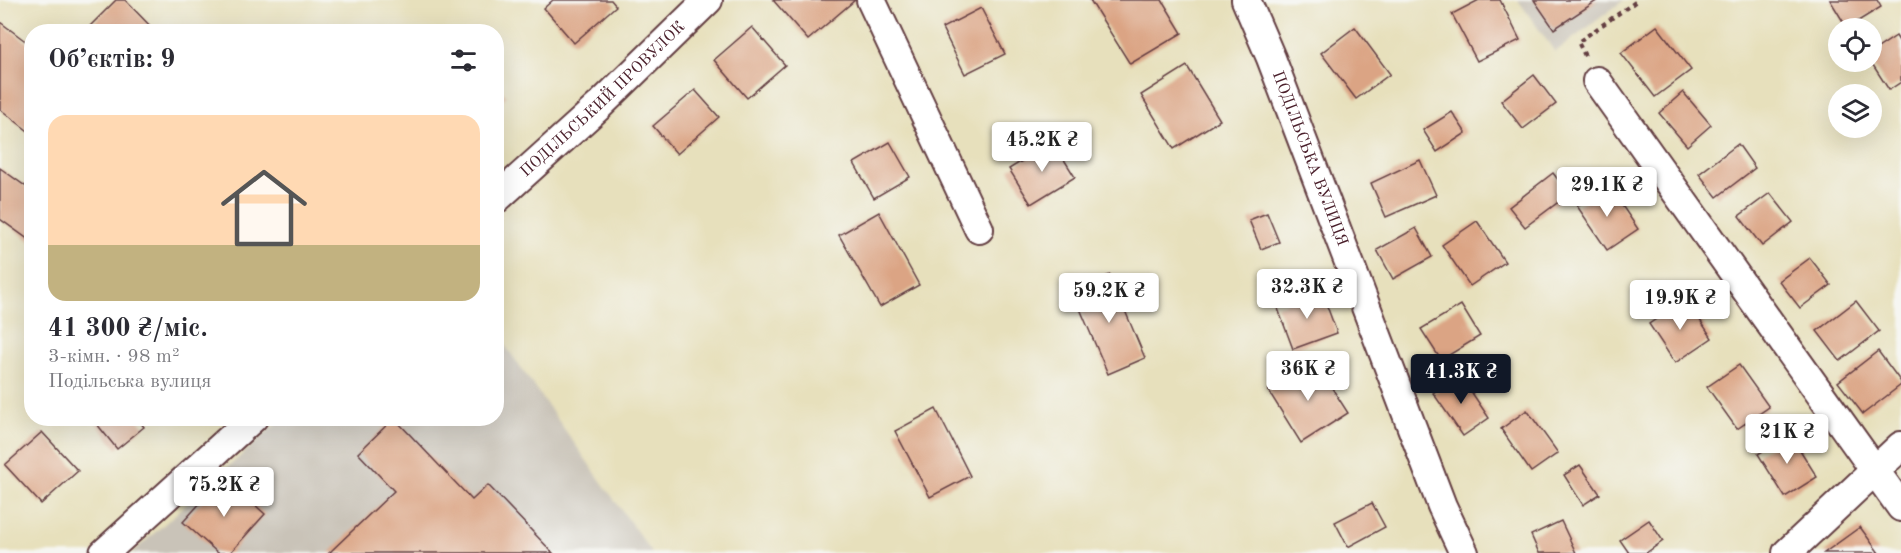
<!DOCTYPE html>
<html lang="uk">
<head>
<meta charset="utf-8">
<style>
  :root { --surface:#fff; --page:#f7f7f7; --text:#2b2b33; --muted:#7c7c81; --accent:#111827 }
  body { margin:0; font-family:"Old Standard TT",serif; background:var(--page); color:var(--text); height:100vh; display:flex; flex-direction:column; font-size:22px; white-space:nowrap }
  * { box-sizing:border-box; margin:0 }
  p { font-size:20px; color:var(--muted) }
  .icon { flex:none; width:33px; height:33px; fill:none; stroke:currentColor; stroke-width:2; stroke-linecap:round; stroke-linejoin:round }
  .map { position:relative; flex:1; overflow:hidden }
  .panel { position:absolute; left:24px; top:24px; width:480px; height:402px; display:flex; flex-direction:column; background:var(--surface); border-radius:24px; box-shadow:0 6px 24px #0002 }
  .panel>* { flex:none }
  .fabs { position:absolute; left:1828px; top:18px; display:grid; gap:12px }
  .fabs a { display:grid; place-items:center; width:54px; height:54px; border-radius:50%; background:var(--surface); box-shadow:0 6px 24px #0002; font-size:30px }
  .price { position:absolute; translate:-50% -51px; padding:0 14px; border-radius:6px; background:#fff; color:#222; font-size:20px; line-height:39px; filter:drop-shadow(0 2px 3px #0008) }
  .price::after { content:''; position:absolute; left:50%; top:36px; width:18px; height:14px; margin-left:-9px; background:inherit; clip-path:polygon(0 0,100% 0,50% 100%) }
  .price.on { background:var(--accent); color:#fff }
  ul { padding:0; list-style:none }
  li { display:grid; align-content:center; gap:12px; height:318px; padding:0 24px }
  li span { display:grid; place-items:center; height:186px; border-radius:18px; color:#555 }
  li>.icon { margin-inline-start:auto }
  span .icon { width:108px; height:108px; fill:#fffc; stroke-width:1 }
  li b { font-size:26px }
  h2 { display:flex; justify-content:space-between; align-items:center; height:72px; padding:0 24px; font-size:26px }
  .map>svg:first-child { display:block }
  .industrial { fill:#c9c3b8 }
  .building { fill:#dba484 }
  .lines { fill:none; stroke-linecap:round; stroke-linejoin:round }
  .minor-casing { stroke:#623c41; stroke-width:32 }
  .path { stroke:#623c41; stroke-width:4; stroke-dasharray:4.5 4.5; stroke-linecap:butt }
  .minor { stroke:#fff; stroke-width:28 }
  .labels { text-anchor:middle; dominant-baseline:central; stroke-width:5; stroke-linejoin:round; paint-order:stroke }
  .street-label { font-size:16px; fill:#4a1f2b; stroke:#f6f6f2 }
</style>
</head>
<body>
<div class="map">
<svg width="1901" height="553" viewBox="0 0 1901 553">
  <rect width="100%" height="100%" fill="#f6f6f2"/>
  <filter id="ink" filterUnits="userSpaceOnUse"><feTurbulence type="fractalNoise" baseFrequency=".0167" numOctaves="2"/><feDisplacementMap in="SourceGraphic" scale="12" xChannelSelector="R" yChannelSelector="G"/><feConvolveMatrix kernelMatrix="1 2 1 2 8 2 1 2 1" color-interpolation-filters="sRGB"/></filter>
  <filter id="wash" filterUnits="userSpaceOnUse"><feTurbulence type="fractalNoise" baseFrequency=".008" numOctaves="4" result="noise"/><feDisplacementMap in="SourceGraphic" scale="24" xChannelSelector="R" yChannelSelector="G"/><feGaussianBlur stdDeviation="1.35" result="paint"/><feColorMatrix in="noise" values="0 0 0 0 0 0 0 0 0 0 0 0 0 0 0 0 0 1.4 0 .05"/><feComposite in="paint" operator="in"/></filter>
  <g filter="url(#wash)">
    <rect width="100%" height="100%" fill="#e7e0bc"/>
    <g class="industrial">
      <path d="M1518,0H1624L1555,52Z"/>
      <path d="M497,334L652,553H132L282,419L496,418Z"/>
    </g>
    <g id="blocks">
      <g class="building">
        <path d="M116,0H125L156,32H84Z"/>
        <path d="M553,0H611L616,6L574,43L544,8Z"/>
        <path d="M773,0H855L808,40Z"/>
        <path d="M1090,0H1162L1182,33L1130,64Z"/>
        <path d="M1479,0H1500L1520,40L1477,61L1452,14Z"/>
        <path d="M1534,0H1598L1554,29Z"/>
        <path d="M1830,0H1877L1881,7L1847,28Z"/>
        <path d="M981,8L1005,54L965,74L942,28Z"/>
        <path d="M0,22L32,46V134L0,109Z"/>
        <path d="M1657,26L1691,70L1655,97L1621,53Z"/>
        <path d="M752,27L785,65L747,98L714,60Z"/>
        <path d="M1355,27L1390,74L1356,99L1321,53Z"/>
        <path d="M1896,36L1901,44V82L1889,90L1871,62L1872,52Z"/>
        <path d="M1187,66L1220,120L1174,149L1141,95Z"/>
        <path d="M1534,75L1556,104L1523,129L1501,101Z"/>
        <path d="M496,85L506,96L496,105Z"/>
        <path d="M695,90L719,117L677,154L653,126Z"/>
        <path d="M1683,92L1711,125L1687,146L1659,113Z"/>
        <path d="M1452,112L1466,133L1437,152L1423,130Z"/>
        <path d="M890,142L910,177L874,198L854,163Z"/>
        <path d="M1053,142L1075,177L1031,204L1009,169Z"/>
        <path d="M1738,144L1755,168L1717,197L1699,174Z"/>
        <path d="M1420,160L1436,195L1386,217L1371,183Z"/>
        <path d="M0,168L32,191V242L0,219Z"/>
        <path d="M1553,173L1569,194L1525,227L1509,207Z"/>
        <path d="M1608,185L1638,229L1607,250L1577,206Z"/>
        <path d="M1770,193L1793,222L1762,246L1739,216Z"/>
        <path d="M879,212L919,285L880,307L839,235Z"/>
        <path d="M1267,213L1279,242L1261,249L1249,220Z"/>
        <path d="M1477,221L1505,262L1470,286L1442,245Z"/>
        <path d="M1416,228L1432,257L1393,279L1377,250Z"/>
        <path d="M1810,258L1831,285L1800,308L1779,281Z"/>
        <path d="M1110,275L1145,358L1108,374L1072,290Z"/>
        <path d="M1321,290L1337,333L1293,349L1277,306Z"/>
        <path d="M1686,299L1712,338L1675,363L1649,324Z"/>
        <path d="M1856,301L1879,331L1840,361L1817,331Z"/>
        <path d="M1461,305L1480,336L1441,360L1421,329Z"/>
        <path d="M1878,351L1901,382V385L1863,414L1838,382Z"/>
        <path d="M1314,360L1348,413L1301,443L1268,390Z"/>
        <path d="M1739,365L1769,407L1737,429L1707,387Z"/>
        <path d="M1460,375L1489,418L1463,436L1433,393Z"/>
        <path d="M936,409L970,476L930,497L895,431Z"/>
        <path d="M1527,410L1558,453L1531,472L1501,429Z"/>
        <path d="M92,418H137L144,427L117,449Z"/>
        <path d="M394,418L472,500L488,485L553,553H329L394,491L358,453Z"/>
        <path d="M42,432L78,471L41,504L5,465Z"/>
        <path d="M1790,434L1817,477L1785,497L1758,454Z"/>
        <path d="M1580,465L1600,494L1583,505L1564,475Z"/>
        <path d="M224,477L265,514L230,553H218L183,522Z"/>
        <path d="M1372,503L1385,527L1348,547L1335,522Z"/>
        <path d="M1649,520L1663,541L1646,553H1629L1620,540Z"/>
        <path d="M1561,521L1576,553H1539L1531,535Z"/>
        <path d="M1860,527L1879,553H1824Z"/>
      </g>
    </g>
  </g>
  <g filter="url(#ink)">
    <use href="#blocks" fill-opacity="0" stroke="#623c41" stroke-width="1.5"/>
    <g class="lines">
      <g class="minor-casing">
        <g id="minor">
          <path d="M871,0L979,229"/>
          <path id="s1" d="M1246,0L1271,58L1442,506L1464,553"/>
          <path d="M1597,81L1901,507"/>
          <path id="s2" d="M496,199L599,106L708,0"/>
          <path d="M104,553L253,418"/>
          <path d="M1787,553L1901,446"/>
        </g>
      </g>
      <path class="path" d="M1585,56L1578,42L1638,0"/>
      <use href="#minor" class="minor"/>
    </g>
  </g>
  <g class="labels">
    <g class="street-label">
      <text stroke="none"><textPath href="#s2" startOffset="146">ПОДІЛЬСЬКИЙ ПРОВУЛОК</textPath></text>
      <text stroke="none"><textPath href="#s1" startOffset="171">ПОДІЛЬСЬКА ВУЛИЦЯ</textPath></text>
    </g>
  </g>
</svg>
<div class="fabs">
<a><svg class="icon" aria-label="locate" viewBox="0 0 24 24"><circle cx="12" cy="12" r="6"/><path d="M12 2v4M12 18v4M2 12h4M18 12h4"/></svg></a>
<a><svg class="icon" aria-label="layers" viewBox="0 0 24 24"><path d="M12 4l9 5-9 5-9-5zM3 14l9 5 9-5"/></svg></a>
</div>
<b class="price" style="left:1042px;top:173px">45.2K ₴</b>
<b class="price" style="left:1607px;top:218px">29.1K ₴</b>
<b class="price" style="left:1307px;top:320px">32.3K ₴</b>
<b class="price" style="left:1109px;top:324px">59.2K ₴</b>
<b class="price" style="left:1680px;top:331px">19.9K ₴</b>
<b class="price" style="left:1308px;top:402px">36K ₴</b>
<b class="price on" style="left:1461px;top:405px">41.3K ₴</b>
<b class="price" style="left:1787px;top:465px">21K ₴</b>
<b class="price" style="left:224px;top:518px">75.2K ₴</b>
<section class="panel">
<h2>Об’єктів: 9<svg class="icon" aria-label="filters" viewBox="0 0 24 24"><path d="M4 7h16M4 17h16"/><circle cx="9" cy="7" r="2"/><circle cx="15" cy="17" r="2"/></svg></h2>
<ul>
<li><span style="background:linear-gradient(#ffd9b3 70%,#c2b280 0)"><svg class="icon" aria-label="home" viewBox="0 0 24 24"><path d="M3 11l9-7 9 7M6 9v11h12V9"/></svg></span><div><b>41 300 ₴/міс.</b><p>3-кімн. · 98 m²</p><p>Подільська вулиця</p></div></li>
</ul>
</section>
</div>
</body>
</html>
